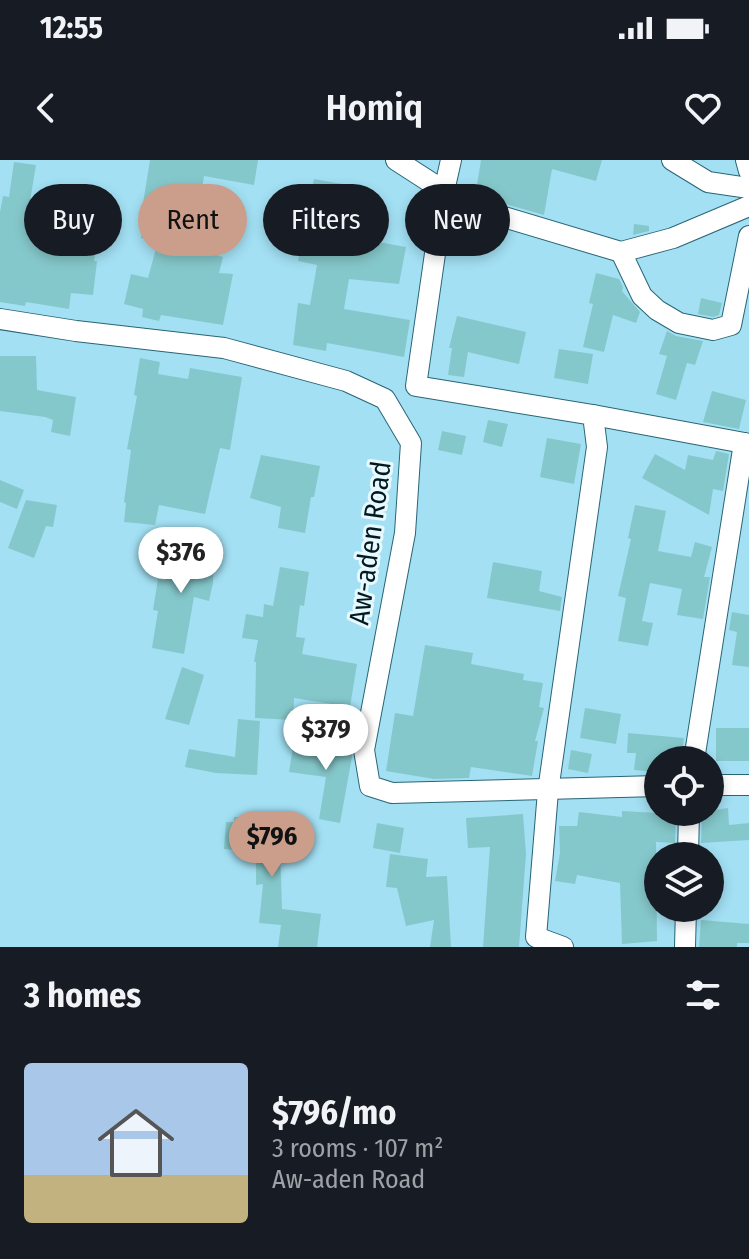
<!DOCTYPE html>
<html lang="en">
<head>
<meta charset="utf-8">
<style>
  :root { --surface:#171b24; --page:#242831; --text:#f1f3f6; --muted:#9ea1a6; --accent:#ca9e8a }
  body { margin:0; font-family:"Fira Sans Condensed",sans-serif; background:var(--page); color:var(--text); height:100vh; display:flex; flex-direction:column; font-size:30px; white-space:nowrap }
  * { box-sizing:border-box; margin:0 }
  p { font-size:26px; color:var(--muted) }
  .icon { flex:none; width:44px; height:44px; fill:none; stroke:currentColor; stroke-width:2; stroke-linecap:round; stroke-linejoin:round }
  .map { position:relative; height:787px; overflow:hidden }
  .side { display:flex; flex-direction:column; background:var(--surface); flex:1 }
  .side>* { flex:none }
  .hud { position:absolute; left:24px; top:24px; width:702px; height:72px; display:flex; gap:16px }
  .tools { position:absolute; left:644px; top:586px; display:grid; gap:16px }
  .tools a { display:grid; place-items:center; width:80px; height:80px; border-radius:50%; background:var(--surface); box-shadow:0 4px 12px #0003; font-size:40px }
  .price { position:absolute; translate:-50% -68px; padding:0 18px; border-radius:28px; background:#fff; color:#222; font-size:26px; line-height:52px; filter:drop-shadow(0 2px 4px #0008) }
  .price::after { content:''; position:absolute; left:50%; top:48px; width:24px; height:18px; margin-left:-12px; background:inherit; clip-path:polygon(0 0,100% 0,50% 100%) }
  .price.current { background:var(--accent); color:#111 }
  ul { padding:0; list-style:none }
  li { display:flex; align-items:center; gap:24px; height:200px; padding:0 24px }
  li span { display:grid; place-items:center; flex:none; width:224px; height:160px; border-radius:8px; color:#555 }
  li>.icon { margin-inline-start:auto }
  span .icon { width:96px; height:96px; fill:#fffc; stroke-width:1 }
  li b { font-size:34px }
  h2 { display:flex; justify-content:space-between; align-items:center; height:96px; padding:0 24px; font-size:34px }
  .chip { padding:0 28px; border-radius:36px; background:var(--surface); box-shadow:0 4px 12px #0003; font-size:28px; line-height:72px }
  .chip.current { background:var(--accent); color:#111 }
  .status { display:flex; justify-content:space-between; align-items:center; height:56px; padding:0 40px; background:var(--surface); direction:ltr }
  .status svg { height:22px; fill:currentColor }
  header { display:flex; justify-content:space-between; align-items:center; height:104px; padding:0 24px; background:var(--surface); font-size:36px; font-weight:600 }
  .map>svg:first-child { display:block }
  .building { fill:#85c8cb }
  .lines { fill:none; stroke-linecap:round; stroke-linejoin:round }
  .street-casing { stroke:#286576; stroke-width:22 }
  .street { stroke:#fff; stroke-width:20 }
  .labels { text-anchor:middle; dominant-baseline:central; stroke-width:6; stroke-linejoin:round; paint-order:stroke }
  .street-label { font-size:28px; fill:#021920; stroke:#e7f9ff }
</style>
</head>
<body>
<div class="status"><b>12:55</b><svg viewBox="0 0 49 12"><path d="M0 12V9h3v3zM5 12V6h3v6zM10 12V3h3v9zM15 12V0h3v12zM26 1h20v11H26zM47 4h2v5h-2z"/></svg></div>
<header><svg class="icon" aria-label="back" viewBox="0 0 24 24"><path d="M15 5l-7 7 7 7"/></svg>Homiq<svg class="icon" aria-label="heart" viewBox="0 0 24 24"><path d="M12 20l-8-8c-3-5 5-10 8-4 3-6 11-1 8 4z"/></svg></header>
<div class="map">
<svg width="749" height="787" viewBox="0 0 749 787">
  <rect width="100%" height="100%" fill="#a3e0f4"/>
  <g class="building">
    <path d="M150,0H258L254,25L204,16L193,88L223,97L219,113L233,114L223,165L161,155L159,161L142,157L143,149L124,144L131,114L148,118L158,81L141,78L145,57L141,56Z"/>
    <path d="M481,0H602L596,21L552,9L544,55L502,43L476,31Z"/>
    <path d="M14,2L36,5L30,41L35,42L29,75L75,83L78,66L99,69L94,101H97L93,135L71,133L69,149L26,142L25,146L0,142V52L3,36L9,37Z"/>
    <path d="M314,19L365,28L356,78L406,87L399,124L349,119L344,149L410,160L404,197L327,183L326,191L293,185L298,143L310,145L317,105L298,101L301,84L313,87L321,44L309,42Z"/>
    <path d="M634,64L649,66V71L633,75Z"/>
    <path d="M596,113L619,119L623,127L622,131L640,152L636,163L613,155L604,192L583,187L593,144L589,143Z"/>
    <path d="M701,138L722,143L719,155L713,157L698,154Z"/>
    <path d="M457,156L526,172L519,204L468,192L464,217L448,215L452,188H449Z"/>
    <path d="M667,171L676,176L703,181L695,205L687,203L676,240L656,234L667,196L659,194Z"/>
    <path d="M559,189L593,194L588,224L554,218Z"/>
    <path d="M0,196H36L37,230L76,237L70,276L51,272L53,260L45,257L0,251Z"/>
    <path d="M140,198L160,202L158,214L188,219L190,208L242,217L230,290L220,288L205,354L159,345L155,365L124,362L126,343L124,342L131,290L127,289L137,236L134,235Z"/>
    <path d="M712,231L746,240L739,269L703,262Z"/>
    <path d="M488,260L508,264L502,287L483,282Z"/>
    <path d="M442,271L466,276L462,295L438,290Z"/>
    <path d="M547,278L581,284L574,324L540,317Z"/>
    <path d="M716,291L729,294L723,331L713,329L709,355L642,318L655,294L685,310L688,295L713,300Z"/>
    <path d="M261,295L320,306L314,337H311L305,373L278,368L281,347L250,338Z"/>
    <path d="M0,320L24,330L17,349L0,342Z"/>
    <path d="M26,340L57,345L53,367L46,366L34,398L8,388Z"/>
    <path d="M635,345L666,351L658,391L691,397L695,382L712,387L704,417H710L703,459L677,455L682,429L650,423L642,461L653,463L648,486L618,481L626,438L618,436L631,379L628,378Z"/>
    <path d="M171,384L214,391L213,423L209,441L194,437L184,494L152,488L158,451L153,450L158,419L165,420Z"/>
    <path d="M493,402L542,411L539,431L562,437L560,451L487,438Z"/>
    <path d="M280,407L309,412L304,446L300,445L296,477L305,478L302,494L357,504L350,547L294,538L293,560L255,558L256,502H254L258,480L242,478L246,454L263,457L264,444L273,446Z"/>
    <path d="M732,452L749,455V507L732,505L737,472L729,470Z"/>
    <path d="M425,485L473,493L471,504L524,514L523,520L543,523L539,547L544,548L535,581H538L532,616L471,607L469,618L434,619L386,611L395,553L413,556Z"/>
    <path d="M182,507L204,515L189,565L165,559Z"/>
    <path d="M585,548L621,554L616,584L580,578Z"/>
    <path d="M238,559L260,561L257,615L216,613L185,607L189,589L235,597Z"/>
    <rect x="716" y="568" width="33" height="33"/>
    <path d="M628,573L684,578L681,600H658V612L634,610L636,593H627Z"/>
    <path d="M322,580L352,585V597L340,663L319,659L326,617L289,612L294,581L321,585Z"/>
    <path d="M571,590L592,594L588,613L568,609Z"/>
    <path d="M728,648L729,665L749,663V680L701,683L702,652Z"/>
    <path d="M622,651L676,654L675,683L656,682L657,781L622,784L620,723L577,715L575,724L555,721L560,693L559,666H577L579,652L622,657Z"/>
    <path d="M523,654L526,694L519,787H483L490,687L468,688L466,658Z"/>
    <path d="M234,657H279L282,749L321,754L317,787H278L281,765L259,763L263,724L256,725V698H249V691L224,689L226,662H234Z"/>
    <path d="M377,663L404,668L400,693L373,688Z"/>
    <path d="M390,694L428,699L426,717L447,716L451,787H430L434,760L406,766L397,728L386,727Z"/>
    <path d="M701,760L749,764V783H737V787H699Z"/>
  </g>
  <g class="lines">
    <g class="street-casing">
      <g id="street">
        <path d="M396,0L444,31L497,55L621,92L673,78L749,46"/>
        <path d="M451,0L444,31L416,226L593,255L597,287L548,631L536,777L563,787"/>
        <path d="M672,0L708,22L749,28"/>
        <path d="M746,0L749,11"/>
        <path d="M621,92L642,136L657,150L679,163L713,170L731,165L749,76"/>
        <path d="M0,159L76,171L224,188L346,221L385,239L411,283L405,373L364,590L370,626L392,633L658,626"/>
        <path d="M593,255L749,284"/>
        <path d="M694,600L744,283"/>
        <path d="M710,625H749"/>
        <path d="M688,696L689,652"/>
        <path d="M685,787L686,748"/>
      </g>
    </g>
    <use href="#street" class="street"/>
  </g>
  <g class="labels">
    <g class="street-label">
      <text transform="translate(370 383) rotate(-82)">Aw-aden Road</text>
    </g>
  </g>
</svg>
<div class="tools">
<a><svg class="icon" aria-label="locate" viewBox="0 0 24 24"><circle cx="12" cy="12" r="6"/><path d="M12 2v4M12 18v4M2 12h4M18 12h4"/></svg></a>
<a><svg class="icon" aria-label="layers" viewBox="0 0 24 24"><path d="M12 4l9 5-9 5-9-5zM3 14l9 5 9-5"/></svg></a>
</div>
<b class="price" style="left:181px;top:435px">$376</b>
<b class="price" style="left:326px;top:612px">$379</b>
<b class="price current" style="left:272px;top:719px">$796</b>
<div class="hud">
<a class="chip">Buy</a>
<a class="chip current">Rent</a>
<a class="chip">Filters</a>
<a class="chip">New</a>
</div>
</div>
<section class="side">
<h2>3 homes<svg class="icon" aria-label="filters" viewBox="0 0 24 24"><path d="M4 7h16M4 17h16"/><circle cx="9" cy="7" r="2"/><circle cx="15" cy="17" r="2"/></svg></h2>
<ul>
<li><span style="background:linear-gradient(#a9c7e8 70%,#c2b280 0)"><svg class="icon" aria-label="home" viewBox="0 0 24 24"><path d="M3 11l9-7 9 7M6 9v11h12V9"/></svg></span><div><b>$796/mo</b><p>3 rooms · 107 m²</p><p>Aw-aden Road</p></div></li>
</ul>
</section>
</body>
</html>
